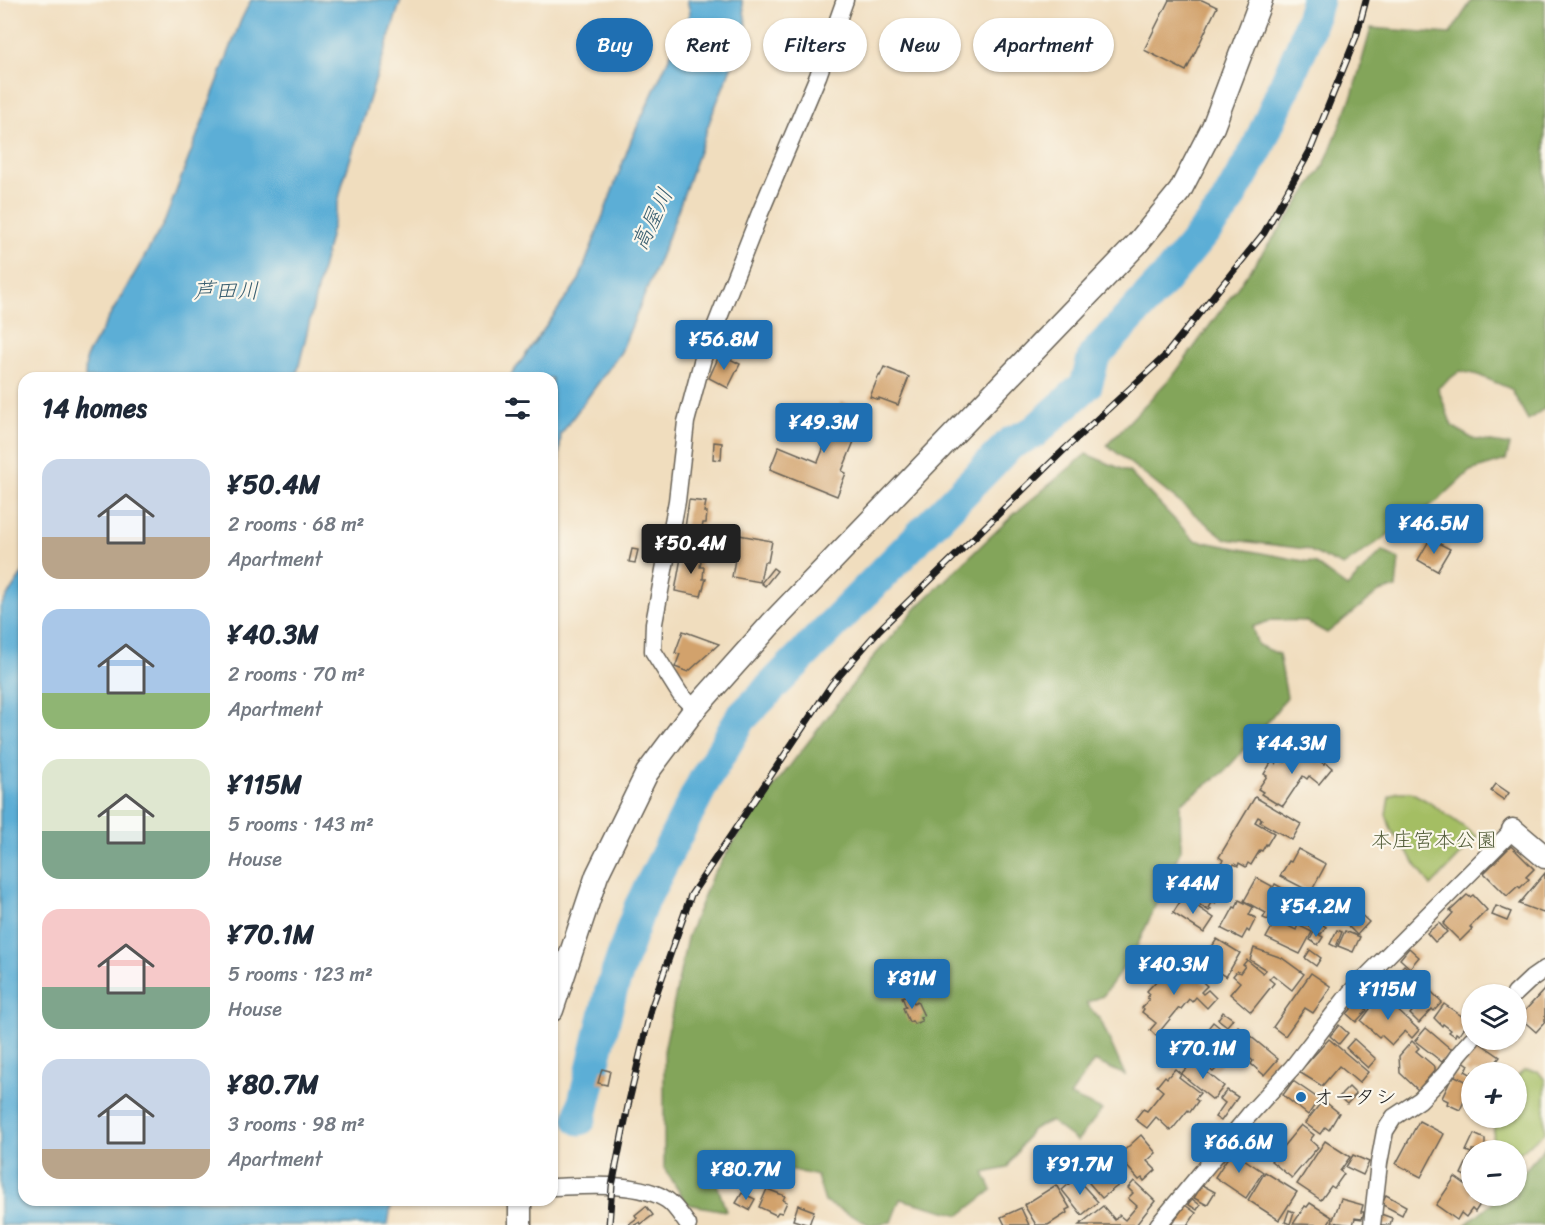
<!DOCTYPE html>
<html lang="en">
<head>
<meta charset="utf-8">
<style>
  :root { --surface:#fff; --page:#f6f6f7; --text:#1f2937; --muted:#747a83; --accent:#1f6fb2 }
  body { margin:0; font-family:Sriracha,"Klee One",sans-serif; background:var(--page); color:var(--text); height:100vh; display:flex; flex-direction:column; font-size:22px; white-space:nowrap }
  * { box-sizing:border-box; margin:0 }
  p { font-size:20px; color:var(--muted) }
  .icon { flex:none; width:33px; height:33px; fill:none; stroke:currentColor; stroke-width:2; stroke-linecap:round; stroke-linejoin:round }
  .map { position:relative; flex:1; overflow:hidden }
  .side { position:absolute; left:18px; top:372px; width:540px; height:834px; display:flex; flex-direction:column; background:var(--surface); border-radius:18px; box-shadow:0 2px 4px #0004 }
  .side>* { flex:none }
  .top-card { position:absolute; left:576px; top:18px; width:570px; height:54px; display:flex; gap:12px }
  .fabs { position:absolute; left:1461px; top:984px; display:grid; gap:12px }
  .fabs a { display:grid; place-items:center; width:66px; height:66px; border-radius:50%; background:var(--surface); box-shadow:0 2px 4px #0004; font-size:30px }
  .price { position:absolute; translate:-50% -51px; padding:0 14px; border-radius:6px; background:var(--accent); color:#fff; font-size:20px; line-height:39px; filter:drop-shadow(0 2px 3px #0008) }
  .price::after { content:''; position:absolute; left:50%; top:36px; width:18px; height:14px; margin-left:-9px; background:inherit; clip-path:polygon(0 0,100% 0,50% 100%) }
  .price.active { background:#222; color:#fff }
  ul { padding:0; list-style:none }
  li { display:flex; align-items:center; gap:18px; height:150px; padding:0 24px }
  li span { display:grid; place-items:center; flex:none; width:168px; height:120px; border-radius:18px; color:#555 }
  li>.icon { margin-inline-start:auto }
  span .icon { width:72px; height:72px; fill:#fffc; stroke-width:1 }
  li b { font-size:26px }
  h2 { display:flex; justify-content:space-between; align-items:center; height:72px; padding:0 24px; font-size:26px }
  .pill { padding:0 21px; border-radius:27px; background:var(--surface); box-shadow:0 2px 4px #0004; font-size:21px; line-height:54px }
  .pill.active { background:var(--accent); color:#fff }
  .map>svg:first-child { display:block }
  .green { fill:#a4be64; stroke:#606d40; stroke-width:1.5 }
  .forest { fill:#83a55a; stroke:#50603b; stroke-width:1.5 }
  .water { fill:#5baed6; stroke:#3c6579; stroke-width:1.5 }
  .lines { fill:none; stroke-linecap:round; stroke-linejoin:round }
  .river { stroke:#5baed6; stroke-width:33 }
  .building { fill:#d2a26c }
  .street-casing { stroke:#666055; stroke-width:19 }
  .secondary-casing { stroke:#666055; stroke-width:25 }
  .street { stroke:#fff; stroke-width:16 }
  .secondary { stroke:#fff; stroke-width:22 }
  .rail-casing { stroke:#1c1c1c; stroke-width:7 }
  .rail { stroke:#fbf7ec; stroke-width:4.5; stroke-dasharray:14; stroke-linecap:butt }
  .poi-dot { fill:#1f6fb2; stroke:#fbf7ec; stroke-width:2 }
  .labels { text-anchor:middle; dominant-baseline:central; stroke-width:4.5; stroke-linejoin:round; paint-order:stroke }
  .park-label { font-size:21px; fill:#525d39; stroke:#fbf7ec }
  .poi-label { font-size:21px; fill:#1c1c1c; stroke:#fbf7ec; text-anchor:start }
  .water-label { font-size:22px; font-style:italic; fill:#385e70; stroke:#fbf7ec }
</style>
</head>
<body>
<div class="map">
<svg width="1545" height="1225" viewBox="0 0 1545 1225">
  <rect width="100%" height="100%" fill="#fbf7ec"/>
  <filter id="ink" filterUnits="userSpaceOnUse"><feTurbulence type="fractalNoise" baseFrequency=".0167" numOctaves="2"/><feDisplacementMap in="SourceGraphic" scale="12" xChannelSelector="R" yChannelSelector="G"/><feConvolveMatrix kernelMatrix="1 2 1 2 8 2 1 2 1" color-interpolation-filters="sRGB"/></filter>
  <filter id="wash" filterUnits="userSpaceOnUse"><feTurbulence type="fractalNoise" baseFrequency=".008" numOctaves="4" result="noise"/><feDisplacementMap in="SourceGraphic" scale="24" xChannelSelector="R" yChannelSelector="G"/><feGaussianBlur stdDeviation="1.35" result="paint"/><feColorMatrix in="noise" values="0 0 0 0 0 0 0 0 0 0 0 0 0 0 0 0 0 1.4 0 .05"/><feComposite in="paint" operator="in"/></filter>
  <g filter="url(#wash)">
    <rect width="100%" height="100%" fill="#f0ddbe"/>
    <g class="green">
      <path d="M1397,792H1411L1427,801L1478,837L1431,886L1391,830L1386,814L1389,797Z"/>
      <path d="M1524,1070L1538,1071L1545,1080V1132L1517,1155L1516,1150H1492L1495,1118H1516L1517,1077Z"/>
    </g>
    <g class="forest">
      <path d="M1472,0H1545V408L1528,420L1511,389L1478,375L1460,371L1438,388L1452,426L1473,439L1510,445L1506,460L1470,471L1440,499L1343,566L1306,549L1226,539L1107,445L1176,372L1290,215L1324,165L1353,93L1371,28L1450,34Z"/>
      <path d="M1086,454L1129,472L1194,540L1314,563L1347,587L1382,551L1399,559L1396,588L1379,592L1327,633L1305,621L1272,620L1252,627L1258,645L1279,654L1287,697L1260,732L1224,772L1180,804L1181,849L1134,953L1103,996L1086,1003L1101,1021L1125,1075L1094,1061L1070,1096L1102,1110L1077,1141L1050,1121L1031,1130L1007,1168L984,1173L992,1190L960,1215L900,1199L891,1222L870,1225L825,1202L817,1176L777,1166L733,1173L716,1181L726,1211L687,1204L664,1168V1051L687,938L711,878L745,824L876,654L918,606L1013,515Z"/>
      <path d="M1545,1147V1225H1465L1500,1196H1516L1517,1179Z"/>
    </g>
    <g class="water">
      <path d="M251,0H401L343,182L296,378H85L86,357L164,223L241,20Z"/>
      <path d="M687,0H742L747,28L712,115L668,238L621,352L561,434L552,535V378H509L579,280L632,138L690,12Z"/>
      <path d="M24,571V1200H392L388,1225H0V607Z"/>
    </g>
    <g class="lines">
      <path class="river" d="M580,1119L611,991L640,907L704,781L741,718L1011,443L1034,432L1086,385L1094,356L1165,279L1223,209L1257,149L1304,42L1317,0"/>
    </g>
    <g id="blocks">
      <g class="building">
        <path d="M1169,0H1202L1217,7L1186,71L1144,50Z"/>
        <path d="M720,354L740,364L728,388L709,378Z"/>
        <path d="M884,367L909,377L898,405L879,398V400L870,397L879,375L880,376Z"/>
        <path d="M842,402L866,412L842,471L846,473L837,496L770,469L779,446L818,462Z"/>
        <path d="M714,442L722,443L721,460L713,459Z"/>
        <path d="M689,500L706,502L704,512H707L706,523H703L699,544L683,542Z"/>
        <path d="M739,535L772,541L768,562H764L760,582L732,577Z"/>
        <path d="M1430,539L1450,549L1437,571L1418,560Z"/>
        <path d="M632,549L638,550L635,563L629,562Z"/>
        <path d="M682,552L702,555L700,567H704L703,579H706L701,596L675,591Z"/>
        <path d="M773,568L777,571L765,586L761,583Z"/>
        <path d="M683,631L719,644L688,672L675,667L680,654L675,653Z"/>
        <path d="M1298,745L1324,764L1325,762L1332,768L1319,784L1309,776L1307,779L1303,776L1283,806L1278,803L1277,804L1261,794L1263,792L1258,789L1267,776L1264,774L1272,761L1276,764L1280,758L1285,762Z"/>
        <path d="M1496,784L1509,793L1504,800L1491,791Z"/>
        <path d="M1255,797L1301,824L1292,840L1260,822L1262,819L1258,817L1255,822L1274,833L1267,845L1266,844L1262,851L1260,850L1251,865L1248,863L1246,867L1239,863L1238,866L1234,864L1231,870L1220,864L1223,860L1219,857Z"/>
        <path d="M1511,846L1534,869L1526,877L1529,879L1520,888L1518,886L1507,896L1484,873Z"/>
        <path d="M1298,849L1326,864L1311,892L1280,876L1289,861L1291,862Z"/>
        <path d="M1206,872L1227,885L1215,903L1213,901L1209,908L1211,909L1209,911L1186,896L1194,884L1196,886Z"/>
        <path d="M1545,873V911L1543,913L1519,904Z"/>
        <path d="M1257,878L1272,886L1271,889L1282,896L1268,920L1263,918L1266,913L1244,901Z"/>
        <path d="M1275,884L1289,892L1288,895L1307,905L1294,926L1277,917L1287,898L1273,888Z"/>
        <path d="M1467,895L1470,897L1473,895L1487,910L1470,927L1472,929L1460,941L1443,924L1453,913L1450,911Z"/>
        <path d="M1182,896L1214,918L1204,933L1173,913L1180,902L1178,901Z"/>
        <path d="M1239,900L1253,907L1249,915L1256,918L1249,932L1247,930L1242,939L1222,929L1234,907L1236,908Z"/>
        <path d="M1496,906L1511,912L1507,921L1492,915Z"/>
        <path d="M1309,907L1327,917L1323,925L1326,927L1321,934L1300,922Z"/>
        <path d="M1355,909L1369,922L1357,935L1346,924L1352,918Z"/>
        <path d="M1276,920L1296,930L1298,925L1312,932L1300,954L1266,938Z"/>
        <path d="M1439,923L1447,932L1435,942L1427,933Z"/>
        <path d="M1337,930L1342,932L1336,947L1330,944Z"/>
        <path d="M1345,931L1360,937L1353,952L1338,946Z"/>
        <path d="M1314,932L1323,937L1318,945L1310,940Z"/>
        <path d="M1217,939L1240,953L1226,977L1202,962Z"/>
        <path d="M1254,948L1282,958L1304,974L1292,990L1273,975L1269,979L1274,983L1251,1012L1230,994L1240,982L1233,976L1237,971L1240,973L1245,966L1243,965L1247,960L1263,973L1266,970L1250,960Z"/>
        <path d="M1409,948L1419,957L1410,968L1400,959Z"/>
        <path d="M1310,950L1321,958L1316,966L1305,958Z"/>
        <path d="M1171,965L1179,972L1185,965L1207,986L1201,992L1203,994L1208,990L1216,998L1207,1008L1196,997L1192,1002L1189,999L1181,1009L1179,1008L1156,1036L1150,1030L1156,1023L1142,1012L1144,1009L1142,1008L1149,999L1147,998L1150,994L1147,991Z"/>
        <path d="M1404,965L1442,1002L1434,1011L1432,1009L1419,1023L1410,1014L1417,1006L1394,984L1398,979L1395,975Z"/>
        <path d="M1311,973L1330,986V989L1313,1013L1305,1008L1285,1036L1273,1027Z"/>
        <path d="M1381,977L1396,991L1389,999L1374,984Z"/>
        <path d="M1372,985L1380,992L1374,998L1367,991Z"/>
        <path d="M1545,989V1022L1536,1032L1519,1017Z"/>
        <path d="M910,994L914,1003L917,1001L924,1016L920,1018L922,1021L914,1024L912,1021L909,1022L903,1008L906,1007L902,997Z"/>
        <path d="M1381,995L1419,1030L1412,1038L1405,1031L1392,1045L1381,1035L1379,1037L1361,1021L1370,1009L1369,1008Z"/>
        <path d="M1358,1001L1367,1010L1356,1022L1347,1014Z"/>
        <path d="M1444,1004L1469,1021L1459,1035L1456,1033L1455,1036L1449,1032L1451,1030L1443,1024L1442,1026L1434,1018Z"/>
        <path d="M1223,1012L1233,1019L1227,1026L1218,1019Z"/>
        <path d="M1213,1022L1230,1036L1238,1026L1278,1059L1264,1075L1251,1064L1253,1061L1237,1048L1213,1072L1193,1055L1202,1045L1197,1042Z"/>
        <path d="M1339,1025L1348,1033L1339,1044L1330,1036Z"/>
        <path d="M1426,1028L1452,1050L1442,1062L1415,1041Z"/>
        <path d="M1329,1039L1368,1072L1359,1083L1339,1066L1322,1086L1299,1072Z"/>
        <path d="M1354,1039L1376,1059L1368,1068L1346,1048Z"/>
        <path d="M1412,1041L1419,1048L1416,1051L1435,1067V1070L1418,1090L1400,1073L1399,1056Z"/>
        <path d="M1477,1041L1500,1057L1489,1072H1472V1075L1465,1071L1469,1065L1463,1061Z"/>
        <path d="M1193,1061L1224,1086L1213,1100L1181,1074Z"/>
        <path d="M602,1069L610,1071L607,1085L598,1083Z"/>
        <path d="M1175,1069L1181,1074L1179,1077L1200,1093L1195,1099L1198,1101L1190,1112L1188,1110L1171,1131L1156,1117L1147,1128L1135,1119L1143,1109L1147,1111L1163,1091L1157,1086L1165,1076L1167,1078Z"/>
        <path d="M1453,1075L1472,1084L1460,1110L1447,1104L1448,1101L1442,1098Z"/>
        <path d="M1293,1081L1319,1099L1308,1115L1283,1095Z"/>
        <path d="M1349,1087L1356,1094L1347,1104L1339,1097Z"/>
        <path d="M1227,1090L1238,1097L1221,1121L1215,1117L1225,1103L1220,1099Z"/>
        <path d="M1323,1100L1339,1113L1329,1130L1325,1127L1320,1134L1305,1123Z"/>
        <path d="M1419,1121L1444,1134L1421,1177L1396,1164Z"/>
        <path d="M1301,1125L1314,1135L1310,1140L1318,1147L1292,1178L1271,1161Z"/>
        <path d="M1474,1134L1485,1139V1150H1472V1184L1467,1182L1469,1178L1461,1174L1471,1153L1466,1151Z"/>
        <path d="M1141,1135L1156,1153L1147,1161L1156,1170L1144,1181L1142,1178L1139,1180L1118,1156Z"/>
        <path d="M1325,1141L1350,1157L1340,1171L1344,1174L1334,1188L1331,1186L1321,1200L1297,1184Z"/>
        <path d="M1232,1151L1263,1172L1246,1198L1215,1177Z"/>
        <path d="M1107,1154L1126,1177L1119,1183L1120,1184L1102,1198L1083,1176Z"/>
        <path d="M1353,1155L1369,1162L1363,1175L1346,1167Z"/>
        <path d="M1265,1172L1297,1192L1279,1220L1248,1200Z"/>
        <path d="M1455,1177L1472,1189V1196H1481L1484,1198L1475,1212L1472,1209L1466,1217L1461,1213L1457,1220L1436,1205Z"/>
        <path d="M1076,1178L1098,1202L1082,1215L1062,1190Z"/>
        <path d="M1134,1181L1155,1201L1136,1225H1079L1103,1206L1115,1220L1119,1215L1125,1220L1137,1206L1128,1198L1133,1193L1128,1188Z"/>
        <path d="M1056,1185L1070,1208L1066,1210L1067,1213L1048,1225H1036L1024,1205Z"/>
        <path d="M1202,1185L1215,1192L1207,1205L1194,1198Z"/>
        <path d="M767,1189L785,1196L783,1200L787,1202L782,1213L778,1212L776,1215L759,1207Z"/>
        <path d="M742,1193L755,1199L749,1210L736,1203Z"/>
        <path d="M1386,1195L1406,1206L1402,1215L1381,1204Z"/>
        <path d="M1192,1199L1200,1205L1197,1210L1188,1204Z"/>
        <path d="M1341,1199L1363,1205L1361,1212H1364L1362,1219L1355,1218L1353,1225L1332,1222Z"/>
        <path d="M1310,1203L1332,1217L1327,1225L1293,1224L1305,1206L1307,1207Z"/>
        <path d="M798,1205L814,1211L809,1225L793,1220Z"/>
        <path d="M1185,1205L1196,1213L1188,1225H1171Z"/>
        <path d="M646,1206L653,1215L641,1224L640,1222L635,1225H630L629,1224L637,1218L635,1215Z"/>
        <path d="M1021,1208L1029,1225H1005L1001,1217Z"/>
        <path d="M1289,1210L1294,1212L1290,1224L1285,1222Z"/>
        <path d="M1381,1214L1392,1218L1390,1225H1378Z"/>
      </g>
    </g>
  </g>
  <g filter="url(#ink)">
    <use href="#blocks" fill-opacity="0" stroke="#666055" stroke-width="1.5"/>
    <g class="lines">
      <g class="street-casing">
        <g id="street">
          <path d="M695,709L680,694L653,651L654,623L677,501L686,422L703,358L760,213L818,76L845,0"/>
          <path d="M1515,994L1532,978L1545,969"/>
          <path d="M552,1187C585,1186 639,1181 667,1200C675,1205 682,1217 688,1225"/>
          <path d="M1158,1225L1249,1115L1292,1068L1350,993L1513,830"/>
          <path d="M1372,1225L1379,1163L1385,1131L1394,1117L1420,1100L1445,1074L1459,1054L1472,1039"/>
        </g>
      </g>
      <g class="secondary-casing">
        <g id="secondary">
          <path d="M1513,830L1545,857"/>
          <path d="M552,1010L597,875L647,773L695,709L771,624L1136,245L1180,191L1213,127L1261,0"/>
          <path d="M520,1200V1225"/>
        </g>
      </g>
      <use href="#street" class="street"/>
      <use href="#secondary" class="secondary"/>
      <g class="rail-casing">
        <path id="rail" d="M609,1225L612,1186L629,1101L651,1009L691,895L832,684L879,630L1066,448L1164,357L1264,233L1310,151L1356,37L1366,0"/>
      </g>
      <use href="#rail" class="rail"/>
    </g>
  </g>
  <circle class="poi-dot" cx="1301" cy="1097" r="6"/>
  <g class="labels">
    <g class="park-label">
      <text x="1434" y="840">本庄宮本公園</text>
    </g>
    <g class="poi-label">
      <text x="1313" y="1097">オータシ</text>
    </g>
    <g class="water-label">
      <text transform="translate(652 219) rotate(-64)">高屋川</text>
      <text x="226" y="290">芦田川</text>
    </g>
  </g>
</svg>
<div class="fabs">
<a><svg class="icon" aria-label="layers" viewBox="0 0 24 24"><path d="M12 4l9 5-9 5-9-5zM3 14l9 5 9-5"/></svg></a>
<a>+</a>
<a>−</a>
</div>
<b class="price" style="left:724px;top:371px">¥56.8M</b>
<b class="price" style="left:824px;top:454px">¥49.3M</b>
<b class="price" style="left:1434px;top:555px">¥46.5M</b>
<b class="price active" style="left:691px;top:575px">¥50.4M</b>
<b class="price" style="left:1292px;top:775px">¥44.3M</b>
<b class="price" style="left:1193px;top:915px">¥44M</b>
<b class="price" style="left:1316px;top:938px">¥54.2M</b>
<b class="price" style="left:1174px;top:996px">¥40.3M</b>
<b class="price" style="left:912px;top:1010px">¥81M</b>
<b class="price" style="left:1388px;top:1021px">¥115M</b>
<b class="price" style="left:1203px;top:1080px">¥70.1M</b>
<b class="price" style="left:1239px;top:1174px">¥66.6M</b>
<b class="price" style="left:1080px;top:1196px">¥91.7M</b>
<b class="price" style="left:746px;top:1201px">¥80.7M</b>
<div class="top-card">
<a class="pill active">Buy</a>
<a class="pill">Rent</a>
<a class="pill">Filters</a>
<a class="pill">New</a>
<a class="pill">Apartment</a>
</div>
<section class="side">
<h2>14 homes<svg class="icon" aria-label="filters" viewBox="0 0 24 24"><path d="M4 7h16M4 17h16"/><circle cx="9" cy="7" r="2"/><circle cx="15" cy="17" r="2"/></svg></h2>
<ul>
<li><span style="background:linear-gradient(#c9d6e8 65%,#b9a48a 0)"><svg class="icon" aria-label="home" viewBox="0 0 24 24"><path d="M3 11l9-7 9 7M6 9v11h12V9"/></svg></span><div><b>¥50.4M</b><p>2 rooms · 68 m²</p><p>Apartment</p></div></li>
<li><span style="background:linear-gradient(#a9c7e8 70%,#8fb573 0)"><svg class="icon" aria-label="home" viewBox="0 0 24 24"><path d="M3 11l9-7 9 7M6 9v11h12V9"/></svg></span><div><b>¥40.3M</b><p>2 rooms · 70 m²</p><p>Apartment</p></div></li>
<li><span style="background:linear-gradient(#dfe7d0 60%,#7fa58c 0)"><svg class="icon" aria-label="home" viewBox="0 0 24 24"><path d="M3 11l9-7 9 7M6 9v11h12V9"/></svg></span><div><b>¥115M</b><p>5 rooms · 143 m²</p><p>House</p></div></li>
<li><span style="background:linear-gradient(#f6c9c9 65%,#7fa58c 0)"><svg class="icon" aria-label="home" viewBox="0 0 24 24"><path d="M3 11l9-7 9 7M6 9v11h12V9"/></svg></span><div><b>¥70.1M</b><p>5 rooms · 123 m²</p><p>House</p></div></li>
<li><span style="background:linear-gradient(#c9d6e8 75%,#b9a48a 0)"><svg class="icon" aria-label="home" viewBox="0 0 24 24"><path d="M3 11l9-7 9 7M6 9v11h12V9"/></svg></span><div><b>¥80.7M</b><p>3 rooms · 98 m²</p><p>Apartment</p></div></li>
</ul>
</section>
</div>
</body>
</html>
